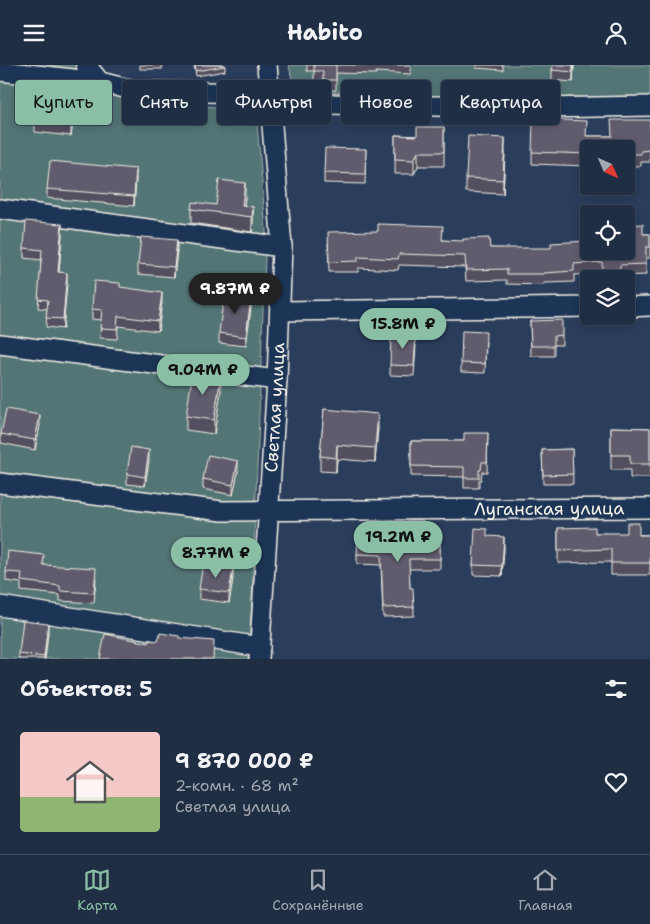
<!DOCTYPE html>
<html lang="ru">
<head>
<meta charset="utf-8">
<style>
  :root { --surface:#202e44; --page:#2d3a4f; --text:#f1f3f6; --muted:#a2a8b2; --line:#3d4a5d; --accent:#8abfa5 }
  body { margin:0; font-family:"Shantell Sans",sans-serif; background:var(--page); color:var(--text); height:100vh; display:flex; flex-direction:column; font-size:19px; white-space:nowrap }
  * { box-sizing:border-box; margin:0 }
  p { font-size:16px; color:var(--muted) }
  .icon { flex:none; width:28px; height:28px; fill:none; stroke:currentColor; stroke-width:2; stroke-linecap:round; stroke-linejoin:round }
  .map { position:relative; height:594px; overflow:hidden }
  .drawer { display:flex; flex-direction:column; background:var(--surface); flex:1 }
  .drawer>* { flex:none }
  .banner { position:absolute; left:15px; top:15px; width:620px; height:45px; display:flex; gap:10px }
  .needle { width:32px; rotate:135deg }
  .tools { position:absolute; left:580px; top:75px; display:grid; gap:10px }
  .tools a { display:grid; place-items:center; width:55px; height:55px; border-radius:5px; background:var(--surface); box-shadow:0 2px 8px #0003,0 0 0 1px var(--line); font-size:25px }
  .price { position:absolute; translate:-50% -42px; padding:0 11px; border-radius:18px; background:var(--accent); color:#111; font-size:16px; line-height:32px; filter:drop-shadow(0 1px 2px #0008) }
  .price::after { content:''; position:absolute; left:50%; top:30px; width:15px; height:11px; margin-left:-8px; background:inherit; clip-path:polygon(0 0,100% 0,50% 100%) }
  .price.selected { background:#222; color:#fff }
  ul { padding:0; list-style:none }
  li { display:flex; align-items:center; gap:15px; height:125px; padding:0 20px }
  li span { display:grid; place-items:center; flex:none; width:140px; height:100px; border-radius:5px; color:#555 }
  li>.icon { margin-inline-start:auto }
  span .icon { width:60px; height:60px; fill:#fffc; stroke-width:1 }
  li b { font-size:21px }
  h2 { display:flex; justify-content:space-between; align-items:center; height:60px; padding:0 20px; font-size:21px }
  .pill { padding:0 18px; border-radius:5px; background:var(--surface); box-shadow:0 2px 8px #0003,0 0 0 1px var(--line); font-size:18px; line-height:45px }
  .pill.selected { background:var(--accent); color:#111 }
  header { display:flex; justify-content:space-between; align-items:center; height:65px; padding:0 20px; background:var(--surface); font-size:22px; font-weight:700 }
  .tab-bar { display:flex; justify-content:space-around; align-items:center; height:70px; border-top:1px solid var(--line); background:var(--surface); font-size:14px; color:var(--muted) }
  .tab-bar a { display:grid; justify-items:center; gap:2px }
  .tab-bar .selected { color:var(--accent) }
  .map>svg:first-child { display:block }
  .green { fill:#537474; stroke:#a4b2ae }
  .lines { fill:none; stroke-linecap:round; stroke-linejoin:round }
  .minor-casing { stroke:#f4f1e8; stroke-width:22 }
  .minor { stroke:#1d3557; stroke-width:19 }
  .wall { fill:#534f5e; stroke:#f4f1e8 }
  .shaded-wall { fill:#43404c; stroke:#f4f1e8 }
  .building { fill:#605c6d; stroke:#f4f1e8 }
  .labels { text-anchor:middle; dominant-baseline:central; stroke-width:4.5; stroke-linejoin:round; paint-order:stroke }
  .street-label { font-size:18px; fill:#f4f1e8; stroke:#1d3557 }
</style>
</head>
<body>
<header><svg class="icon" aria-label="menu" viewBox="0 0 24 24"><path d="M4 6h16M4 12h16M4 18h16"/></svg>Habito<svg class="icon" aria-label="person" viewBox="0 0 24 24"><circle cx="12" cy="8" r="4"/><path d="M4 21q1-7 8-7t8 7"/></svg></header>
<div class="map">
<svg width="650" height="594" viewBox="0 0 650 594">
  <rect width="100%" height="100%" fill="#2a3d5b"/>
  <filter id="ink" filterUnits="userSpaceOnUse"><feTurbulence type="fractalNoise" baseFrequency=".02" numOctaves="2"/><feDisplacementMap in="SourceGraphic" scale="10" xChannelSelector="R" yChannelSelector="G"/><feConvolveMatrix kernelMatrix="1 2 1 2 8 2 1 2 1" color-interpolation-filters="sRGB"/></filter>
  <g filter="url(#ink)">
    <g class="green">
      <path d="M0,0H88L124,35L256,45L266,167L252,534L248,594H0Z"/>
      <path d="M289,0H650V43L294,25Z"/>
    </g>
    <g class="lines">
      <g class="minor-casing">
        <g id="minor">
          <path d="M86,0L100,17L137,26L270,28"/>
          <path d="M0,6L100,17"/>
          <path d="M271,38L543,43L650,41"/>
          <path d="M0,144L282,182"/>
          <path d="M626,242L650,241"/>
          <path d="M281,246L589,242"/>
          <path d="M0,279L277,315"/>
          <path id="s1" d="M0,418L222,446L650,443"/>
          <path d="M0,541L260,582"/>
          <path id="s2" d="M259,594L277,315L282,182L267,0"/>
        </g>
      </g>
      <use href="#minor" class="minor"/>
    </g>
    <g class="wall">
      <rect x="140" y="0" width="22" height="4"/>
      <path d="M194,0H225V6L196,11Z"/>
      <path d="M307,0H411V9L376,7V9L336,8V25H323V15L314,16V6H307Z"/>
      <path d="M476,0H503V5L476,3Z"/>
      <path d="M574,0L573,17L552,15V5Z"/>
      <path d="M76,36L71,71L35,67V53Z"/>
      <path d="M650,55V97H641V101H626V84H589V101L532,99V87L587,71H611Z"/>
      <path d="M444,62V101H418L414,109H395V70L417,71Z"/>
      <path d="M366,84L365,119L324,118V108Z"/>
      <path d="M505,87L503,129L466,127V113Z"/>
      <path d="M136,113L134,141L47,133V124Z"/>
      <path d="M245,132L244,141L253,142V156L252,167L191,158V144L216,140Z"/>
      <path d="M62,169L59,207L67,217L63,264L46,262L47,244L38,243L41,195L24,193V183Z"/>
      <path d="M643,169H650V193H646V210L620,211V214H602V208L574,210V217L544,218V220L507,219V215L466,216L465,202L399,200L398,205L358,203V207H329L328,178L443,175L490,183L589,186H626Z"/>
      <path d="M177,185L174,212L138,209V199Z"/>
      <path d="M120,223L162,237L158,266L118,261L117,274L100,273L101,255L92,254V244Z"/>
      <path d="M251,242L246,281L219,278V268Z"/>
      <path d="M530,256L562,270V280H554V291H531Z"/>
      <path d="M486,277L485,308L461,307V298Z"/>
      <path d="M416,280L414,311L390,310V300Z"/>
      <path d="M221,325L214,369L186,365V351Z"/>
      <path d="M324,344L378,363L375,397L337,394L336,407L320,406V391Z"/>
      <path d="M40,360L35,385L1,378V369Z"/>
      <path d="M611,362L650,363V413H630V405H611Z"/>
      <path d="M488,368L487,407H482L481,415H479V423H464V412L411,411V376H464Z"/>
      <path d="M572,384L573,419H543L542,385Z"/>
      <path d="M149,395L145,421L127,419V409Z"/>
      <path d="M238,406L233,430L203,424V414Z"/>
      <path d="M558,463L595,468L650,470V510H611V497L558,498Z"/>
      <path d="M440,471V504H409L410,523L414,542V551L383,552L381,500L357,499V489Z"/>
      <path d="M487,471L504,482L502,511L473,510V500Z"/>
      <path d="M44,500L96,513L94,538L60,536V530L21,526V518L6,516V507Z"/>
      <path d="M233,513L229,538L199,534V524Z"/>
      <path d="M48,568L45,594H19V589Z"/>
    </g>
    <g class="shaded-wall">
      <path d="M573,0H574L573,17Z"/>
      <path d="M76,22V36L71,71V57Z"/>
      <path d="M505,73V87L503,129V115Z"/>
      <path d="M418,87V101L414,109V95Z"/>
      <path d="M136,104V113L134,141V131Z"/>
      <path d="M245,118V132L242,151V141Z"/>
      <path d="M253,142V156L252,167V152Z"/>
      <path d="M62,159V169L58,217V207Z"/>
      <path d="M177,175V185L174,212V202Z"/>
      <path d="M67,208V217L63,264V254Z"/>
      <path d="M162,228V237L158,266V256Z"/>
      <path d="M251,232V242L246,281V272Z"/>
      <path d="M221,311V325L214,369V355Z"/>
      <path d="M378,349V363L375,397V383Z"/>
      <path d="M40,350V360L35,385V375Z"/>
      <path d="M337,380V394L336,407V393Z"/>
      <path d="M149,385V395L145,421V412Z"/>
      <path d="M238,396V406L233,430V420Z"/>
      <path d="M504,472V482L502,511V501Z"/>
      <path d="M233,504V513L229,538V528Z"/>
      <path d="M48,558V568L45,594H44Z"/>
    </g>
    <g class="building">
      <path d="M195,0H225V1L196,6Z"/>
      <path d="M314,0H336V15H323V6H314Z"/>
      <path d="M553,0H573V7L552,5Z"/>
      <path d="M39,17L76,22L71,57L35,53Z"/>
      <path d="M533,54L587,56L586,71H612L611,55H650V85L641,86V89H626V84H589V89L532,87Z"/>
      <path d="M417,62H444V87H418L414,95L395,94V70L417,71Z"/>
      <path d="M468,71L505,73L503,115L466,113Z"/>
      <path d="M325,83L366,84L365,109L324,108Z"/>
      <path d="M50,96L136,104L134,131L47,124Z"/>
      <path d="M219,115L245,118L242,141L253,142L252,152L191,144L192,137L216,140Z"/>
      <path d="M26,156L62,159L58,207L67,208L63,254L46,253L48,235L38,234L42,185L24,183Z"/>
      <path d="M378,159L443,161L442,175L463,176V174L489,173L490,183H551V178L589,176V186H626V160L643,159V169H650V182H646V199L620,200V204L602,205V197L574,199V206L544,208V209H507V204L466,205L465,191L399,189L398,194L358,192V196L329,197L328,167L378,166Z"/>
      <path d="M141,172L177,175L174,202L138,199Z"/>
      <path d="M94,216L120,218V222L162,228L158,256L118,251L117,264L100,263L102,245L92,244Z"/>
      <path d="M224,229L251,232L246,272L219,268Z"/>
      <path d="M562,255V270L554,271V281H531L530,256Z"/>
      <path d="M462,266L486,267L485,299L461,298Z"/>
      <path d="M391,269L416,270L414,301L390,300Z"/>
      <path d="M193,306L221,311L214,355L186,351Z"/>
      <path d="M6,344L40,350L35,375L1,369Z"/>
      <path d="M324,344L378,349L375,383L337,380L336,393L320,391Z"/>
      <path d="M611,362L650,363V399H630V390H611Z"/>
      <path d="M464,368H488L487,397H482L481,405H479V413H464V402L411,401V376H464Z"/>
      <path d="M131,382L149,385L145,412L127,409Z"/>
      <path d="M572,384L573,409L543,410L542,385Z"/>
      <path d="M208,390L238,396L233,420L203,414Z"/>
      <path d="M627,458H639V470H650V498H611V484L558,486V463L595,462V468H627Z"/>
      <path d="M475,463L487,464V471L504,472L502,501L473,500Z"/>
      <path d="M358,469L440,471V494H409L410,523H413L414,542L383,543L381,490L357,489Z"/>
      <path d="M8,486L44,490L43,500L96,503L94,528L60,526V521L21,516L22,508L6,507Z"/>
      <path d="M203,499L233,504L229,528L199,524Z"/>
      <path d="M23,555L48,558L44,592L19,589Z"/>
      <path d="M160,568L179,571V573L214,576L213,594H100L105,569L149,578V575L158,576Z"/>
    </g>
  </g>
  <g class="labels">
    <g class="street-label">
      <text stroke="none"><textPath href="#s2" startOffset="252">Светлая улица</textPath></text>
      <text stroke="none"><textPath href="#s1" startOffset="551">Луганская улица</textPath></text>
    </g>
  </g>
</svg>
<div class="tools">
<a><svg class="needle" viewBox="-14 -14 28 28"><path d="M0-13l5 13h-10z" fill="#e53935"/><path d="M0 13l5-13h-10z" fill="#a2a8b2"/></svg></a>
<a><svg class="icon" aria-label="locate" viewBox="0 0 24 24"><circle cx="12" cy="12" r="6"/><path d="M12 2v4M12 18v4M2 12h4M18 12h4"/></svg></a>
<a><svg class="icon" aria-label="layers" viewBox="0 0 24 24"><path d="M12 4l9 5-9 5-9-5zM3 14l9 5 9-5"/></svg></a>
</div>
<b class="price selected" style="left:235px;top:250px">9.87M ₽</b>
<b class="price" style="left:403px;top:285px">15.8M ₽</b>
<b class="price" style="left:203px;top:331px">9.04M ₽</b>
<b class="price" style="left:398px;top:498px">19.2M ₽</b>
<b class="price" style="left:216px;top:514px">8.77M ₽</b>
<div class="banner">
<a class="pill selected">Купить</a>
<a class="pill">Снять</a>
<a class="pill">Фильтры</a>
<a class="pill">Новое</a>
<a class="pill">Квартира</a>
</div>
</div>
<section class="drawer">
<h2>Объектов: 5<svg class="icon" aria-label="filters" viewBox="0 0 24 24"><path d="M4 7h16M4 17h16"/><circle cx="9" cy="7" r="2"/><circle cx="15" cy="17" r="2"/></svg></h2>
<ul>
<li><span style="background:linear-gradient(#f6c9c9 65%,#8fb573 0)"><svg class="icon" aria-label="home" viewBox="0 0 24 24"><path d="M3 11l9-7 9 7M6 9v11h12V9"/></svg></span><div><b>9 870 000 ₽</b><p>2-комн. · 68 m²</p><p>Светлая улица</p></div><svg class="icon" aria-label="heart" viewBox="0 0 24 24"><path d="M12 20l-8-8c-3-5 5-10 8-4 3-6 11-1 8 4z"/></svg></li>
</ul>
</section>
<nav class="tab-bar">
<a class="selected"><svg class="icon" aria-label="map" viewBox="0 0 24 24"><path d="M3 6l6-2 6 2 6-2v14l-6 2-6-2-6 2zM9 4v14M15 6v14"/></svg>Карта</a>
<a><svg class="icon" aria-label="saved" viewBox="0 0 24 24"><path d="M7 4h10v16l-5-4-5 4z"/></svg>Сохранённые</a>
<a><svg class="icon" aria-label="home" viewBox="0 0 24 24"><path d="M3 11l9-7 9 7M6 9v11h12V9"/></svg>Главная</a>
</nav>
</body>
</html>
